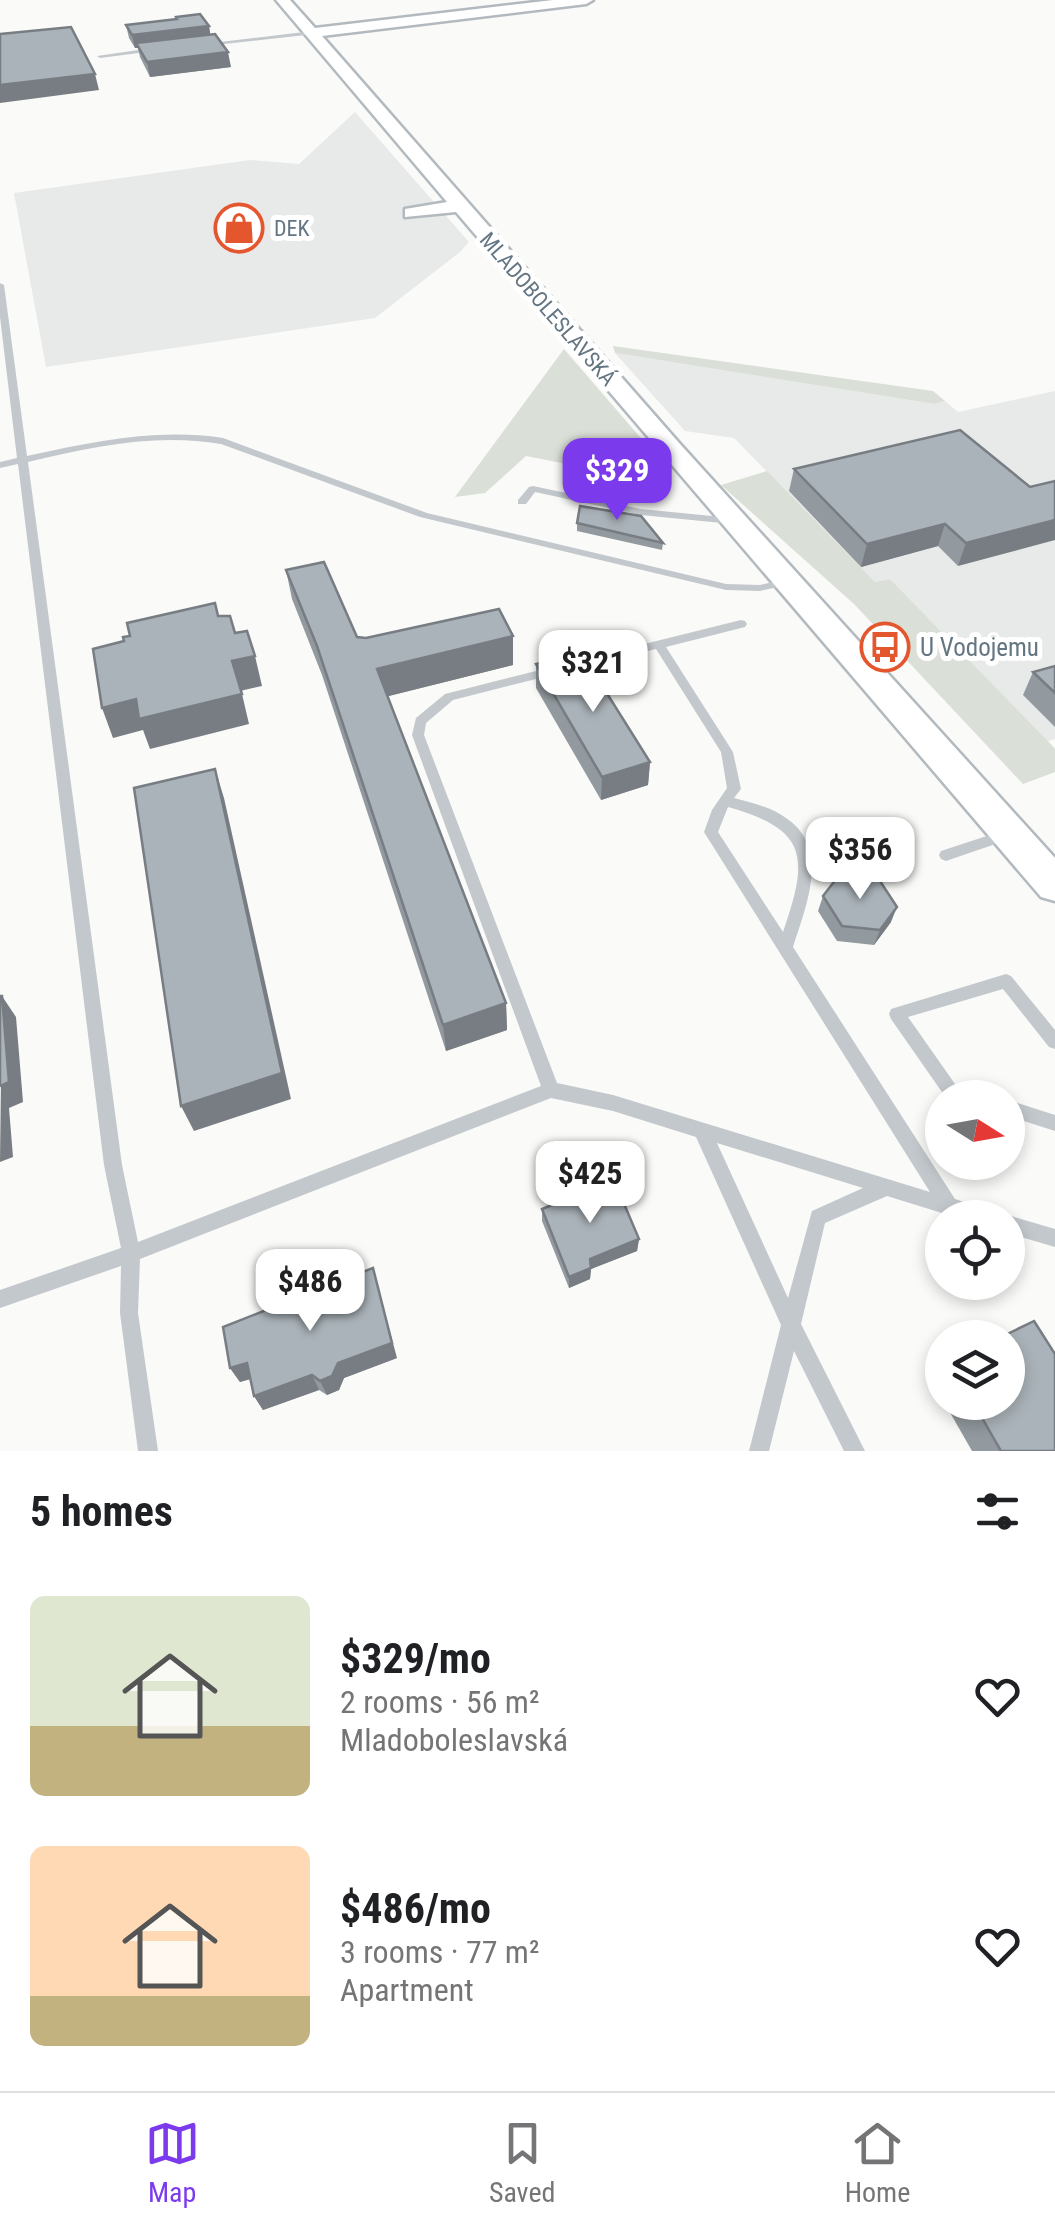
<!DOCTYPE html>
<html lang="en">
<head>
<meta charset="utf-8">
<style>
  :root { --surface:#fff; --page:#f2f2f2; --text:#202124; --muted:#757577; --line:#e0e0e0; --accent:#7c3aed }
  body { margin:0; font-family:"Roboto Condensed",sans-serif; background:var(--page); color:var(--text); height:100vh; display:flex; flex-direction:column; font-size:38px; white-space:nowrap }
  * { box-sizing:border-box; margin:0 }
  p { font-size:32px; color:var(--muted) }
  .icon { flex:none; width:55px; height:55px; fill:none; stroke:currentColor; stroke-width:2; stroke-linecap:round; stroke-linejoin:round }
  .map { position:relative; height:1451px; overflow:hidden }
  .details { display:flex; flex-direction:column; background:var(--surface); flex:1 }
  .details>* { flex:none }
  .needle { width:65px; rotate:101deg }
  .controls { position:absolute; left:925px; top:1080px; display:grid; gap:20px }
  .controls a { display:grid; place-items:center; width:100px; height:100px; border-radius:50%; background:var(--surface); box-shadow:0 5px 15px #0003; font-size:50px }
  .price { position:absolute; translate:-50% -85px; padding:0 22px; border-radius:20px; background:#fff; color:#222; font-size:32px; line-height:65px; filter:drop-shadow(0 2px 5px #0008) }
  .price::after { content:''; position:absolute; left:50%; top:60px; width:30px; height:22px; margin-left:-15px; background:inherit; clip-path:polygon(0 0,100% 0,50% 100%) }
  .price.selected { background:var(--accent); color:#fff }
  ul { padding:0; list-style:none }
  li { display:flex; align-items:center; gap:30px; height:250px; padding:0 30px }
  li span { display:grid; place-items:center; flex:none; width:280px; height:200px; border-radius:15px; color:#555 }
  li>.icon { margin-inline-start:auto }
  span .icon { width:120px; height:120px; fill:#fffc; stroke-width:1 }
  li b { font-size:42px }
  h2 { display:flex; justify-content:space-between; align-items:center; height:120px; padding:0 30px; font-size:42px }
  .tab-bar { display:flex; justify-content:space-around; align-items:center; height:140px; border-top:2px solid var(--line); background:var(--surface); font-size:28px; color:var(--muted) }
  .tab-bar a { display:grid; justify-items:center; gap:5px }
  .tab-bar .selected { color:var(--accent) }
  .map>svg:first-child { display:block }
  .built { fill:#e8e9e9 }
  .green { fill:#dadfd7 }
  .lines { fill:none; stroke-linecap:round; stroke-linejoin:round }
  .secondary-casing { stroke:#b3babf; stroke-width:5 }
  .lane { fill:#c3c8cc; fill-rule:evenodd }
  .secondary { fill:#fff; fill-rule:evenodd }
  .wall { fill:#929a9f }
  .shaded-wall { fill:#777d82 }
  .building { fill:#aab3b9; stroke:#777d82; stroke-width:2.5 }
  .labels { text-anchor:middle; dominant-baseline:central; stroke-width:10; stroke-linejoin:round; paint-order:stroke }
  .far-poi-label { font-size:22px; fill:#657683; stroke:#fff; text-anchor:start }
  .far-street-label { font-size:22px; fill:#657683; stroke:#fff }
  .poi-label { font-size:25px; fill:#657683; stroke:#fff; text-anchor:start }
</style>
</head>
<body>
<div class="map">
<svg width="1055" height="1451" viewBox="0 0 1055 1451">
  <rect width="100%" height="100%" fill="#fafaf8"/>
  <g class="built">
    <path d="M355,112L469,242L460,252L375,318L46,367L14,193L250,160L299,164Z"/>
    <path d="M615,353L935,404L945,401L958,412L1055,391V739L1048,741L890,579L875,582L734,438L685,431Z"/>
  </g>
  <g class="green">
    <path d="M613,346L933,391L945,401L935,404L615,353Z"/>
    <path d="M564,349L652,451L643,479L526,456L485,493L455,497Z"/>
    <path d="M767,471L875,582L890,579L1048,741L1055,749V772L1023,784L854,604L721,485Z"/>
  </g>
  <g class="lines">
    <g class="secondary-casing">
      <path id="secondary" d="M276,0H290L315,28L553,0H593L586,4L322,36L680,444L1055,858V901L1041,897L456,212L405,217V209L447,202Z"/>
    </g>
    <g class="lane">
      <path d="M313,31L315,34L206,46L203,44Z"/>
      <path d="M152,48L154,51L100,58L97,56Z"/>
      <path d="M0,283L4,285L27,456C92,442 156,428 223,438L427,513L726,584L760,585L787,579L792,582L791,584L760,591L726,590L420,517L221,444C155,433 92,447 28,462L122,1165L138,1242L541,1086L412,735L416,718L445,694L552,667L556,668L558,671L556,674L453,700L426,723L424,735L557,1083L613,1095L930,1192L704,832L712,810L727,788L721,752L656,649L572,670L566,666L572,662L741,620L745,621L747,624L745,627L666,647L733,752L741,789L734,798C752,803 771,807 786,818C831,848 806,906 793,947L955,1199L994,1212L997,1218H958L887,1196L825,1223L801,1324L865,1451H844L794,1351L769,1451H749L781,1325L696,1137L613,1111L551,1098L140,1259L138,1313L158,1451H138L120,1313L121,1266L0,1308V1290L121,1248L104,1165L18,464L0,468V462L17,458L0,317ZM728,807C810,830 808,859 783,932L718,832ZM717,1143L863,1188L812,1211L788,1298Z"/>
      <path d="M533,486L641,509L732,518L737,521L732,524L641,515L535,492L526,504H518V500L529,487Z"/>
      <path d="M1008,829L1013,830L1015,834L1013,838L946,861L941,859L939,855L941,851Z"/>
      <path d="M1006,974L1011,976L1055,1030V1049L1049,1047L1003,989L908,1017L955,1084L981,1092L983,1098H949L944,1095L891,1019L889,1014L891,1009Z"/>
      <path d="M1008,1100L1055,1115V1131L1008,1116Z"/>
      <path d="M1008,1215L1055,1229V1247L1008,1233V1218H1002Z"/>
    </g>
    <use href="#secondary" class="secondary"/>
  </g>
  <g class="wall">
    <path d="M176,17L209,26L210,35L231,67L150,77L140,57L138,48H135L129,38L126,25L176,19Z"/>
    <path d="M794,469L1030,487L958,566L938,546L861,567L789,491Z"/>
    <path d="M577,523L663,543L662,550L577,531Z"/>
    <path d="M286,570L357,637L513,665L388,696L506,1003L507,1030L446,1051L322,675L292,599Z"/>
    <path d="M536,664L650,762L648,785L601,800L536,688Z"/>
    <path d="M1055,666V727L1023,695L1033,672Z"/>
    <path d="M823,896L891,922L874,945L837,941L818,911Z"/>
    <path d="M542,1209L639,1239L637,1251L591,1269L590,1279L569,1288L542,1221Z"/>
    <path d="M397,1358L344,1378L339,1390L327,1395L319,1390L263,1410L254,1396L251,1379L240,1382L230,1368Z"/>
    <path d="M942,1367V1400L931,1379Z"/>
    <path d="M944,1402H1008L1055,1451H972Z"/>
  </g>
  <g class="shaded-wall">
    <path d="M209,26L211,39L136,43L138,48H135L132,35Z"/>
    <path d="M228,52L231,67L150,77L147,62Z"/>
    <path d="M95,74L99,90L0,103V85Z"/>
    <path d="M1055,520V540L958,566L966,543Z"/>
    <path d="M945,524L938,546L861,567L867,544Z"/>
    <path d="M513,636V665L381,698L377,669Z"/>
    <path d="M255,656L262,686L240,691L232,661Z"/>
    <path d="M242,694L249,724L150,749L143,730L113,738L102,708L136,699Z"/>
    <path d="M650,762L648,785L601,800L602,777Z"/>
    <path d="M215,769L224,798L291,1099L194,1131L181,1106Z"/>
    <path d="M897,907L891,922L874,945L880,930Z"/>
    <path d="M2,996L16,1017L23,1102L9,1108L13,1157L0,1162Z"/>
    <path d="M506,1003L507,1030L446,1051L443,1025Z"/>
    <path d="M639,1239L637,1251L591,1269L590,1279L569,1288V1277L590,1259Z"/>
    <path d="M373,1268L397,1358L344,1378L339,1390L327,1395L320,1381Z"/>
    <path d="M247,1363L256,1377L240,1382L230,1368Z"/>
    <path d="M312,1375L319,1390L263,1410L254,1396Z"/>
  </g>
  <g class="building">
    <path d="M200,14L209,26L132,35L126,25L177,19L176,17Z"/>
    <path d="M71,27L95,74L0,85V34Z"/>
    <path d="M215,34L228,52L147,62L136,43Z"/>
    <path d="M960,430L1030,487L1055,481V520L966,543L945,524L867,544L794,469Z"/>
    <path d="M580,506L641,516L663,543L577,523Z"/>
    <path d="M324,562L357,637L366,638L499,609L513,636L377,669L506,1003L443,1025L317,646L286,570Z"/>
    <path d="M215,603L218,616H230L235,633L247,631L255,656L232,661L242,694L139,719L136,699L102,708L93,649L124,641L123,637L130,636L127,623Z"/>
    <path d="M581,652L650,762L602,777L536,664Z"/>
    <path d="M1055,666V693L1033,672Z"/>
    <path d="M215,769L282,1073L181,1106L134,788Z"/>
    <path d="M840,874L878,878L897,907L880,930L842,926L823,896Z"/>
    <path d="M0,996H2L9,1082L0,1086Z"/>
    <path d="M614,1180L639,1239L590,1259L591,1268L569,1277L542,1209Z"/>
    <path d="M373,1268L392,1343L338,1363L332,1376L320,1381L312,1375L254,1396L247,1363L230,1368L223,1327Z"/>
    <path d="M1034,1321L1055,1354V1451H1001L973,1402H1008V1338H999Z"/>
  </g>
  <defs>
    <g id="shop-ring" transform="scale(2.5)"><circle r="9.5" fill="#fff" stroke="#e4572e" stroke-width="1.5"/><path d="M-5-2.5h2.3a2.7 3.5 0 0 1 5.4 0H5L5.5 6h-11ZM-1.5-2.5h3a1.5 2.3 0 0 0-3 0Z" fill="#e4572e"/></g>
    <g id="bus-ring" transform="scale(2.5)"><circle r="9.5" fill="#fff" stroke="#e4572e" stroke-width="1.5"/><path d="M-5-6H5V4H4V6H2V4H-2V6H-4V4H-5ZM-3.5-4V0h7V-4ZM-3.5 1.2v1.5H-2V1.2ZM2 1.2v1.5H3.5V1.2Z" fill="#e4572e"/></g>
  </defs>
  <g fill-rule="evenodd">
    <use href="#shop-ring" x="239" y="228"/>
    <use href="#bus-ring" x="885" y="647"/>
  </g>
  <g class="labels">
    <g class="far-poi-label">
      <text x="274" y="228">DEK</text>
    </g>
    <g class="far-street-label">
      <text transform="translate(548 309) rotate(49)">MLADOBOLESLAVSKÁ</text>
    </g>
    <g class="poi-label">
      <text x="920" y="647">U Vodojemu</text>
    </g>
  </g>
</svg>
<div class="controls">
<a><svg class="needle" viewBox="-14 -14 28 28"><path d="M0-13l5 13h-10z" fill="#e53935"/><path d="M0 13l5-13h-10z" fill="#757577"/></svg></a>
<a><svg class="icon" aria-label="locate" viewBox="0 0 24 24"><circle cx="12" cy="12" r="6"/><path d="M12 2v4M12 18v4M2 12h4M18 12h4"/></svg></a>
<a><svg class="icon" aria-label="layers" viewBox="0 0 24 24"><path d="M12 4l9 5-9 5-9-5zM3 14l9 5 9-5"/></svg></a>
</div>
<b class="price selected" style="left:617px;top:523px">$329</b>
<b class="price" style="left:593px;top:715px">$321</b>
<b class="price" style="left:860px;top:902px">$356</b>
<b class="price" style="left:590px;top:1226px">$425</b>
<b class="price" style="left:310px;top:1334px">$486</b>
</div>
<section class="details">
<h2>5 homes<svg class="icon" aria-label="filters" viewBox="0 0 24 24"><path d="M4 7h16M4 17h16"/><circle cx="9" cy="7" r="2"/><circle cx="15" cy="17" r="2"/></svg></h2>
<ul>
<li><span style="background:linear-gradient(#dfe7d0 65%,#c2b280 0)"><svg class="icon" aria-label="home" viewBox="0 0 24 24"><path d="M3 11l9-7 9 7M6 9v11h12V9"/></svg></span><div><b>$329/mo</b><p>2 rooms · 56 m²</p><p>Mladoboleslavská</p></div><svg class="icon" aria-label="heart" viewBox="0 0 24 24"><path d="M12 20l-8-8c-3-5 5-10 8-4 3-6 11-1 8 4z"/></svg></li>
<li><span style="background:linear-gradient(#ffd9b3 75%,#c2b280 0)"><svg class="icon" aria-label="home" viewBox="0 0 24 24"><path d="M3 11l9-7 9 7M6 9v11h12V9"/></svg></span><div><b>$486/mo</b><p>3 rooms · 77 m²</p><p>Apartment</p></div><svg class="icon" aria-label="heart" viewBox="0 0 24 24"><path d="M12 20l-8-8c-3-5 5-10 8-4 3-6 11-1 8 4z"/></svg></li>
</ul>
</section>
<nav class="tab-bar">
<a class="selected"><svg class="icon" aria-label="map" viewBox="0 0 24 24"><path d="M3 6l6-2 6 2 6-2v14l-6 2-6-2-6 2zM9 4v14M15 6v14"/></svg>Map</a>
<a><svg class="icon" aria-label="saved" viewBox="0 0 24 24"><path d="M7 4h10v16l-5-4-5 4z"/></svg>Saved</a>
<a><svg class="icon" aria-label="home" viewBox="0 0 24 24"><path d="M3 11l9-7 9 7M6 9v11h12V9"/></svg>Home</a>
</nav>
</body>
</html>
